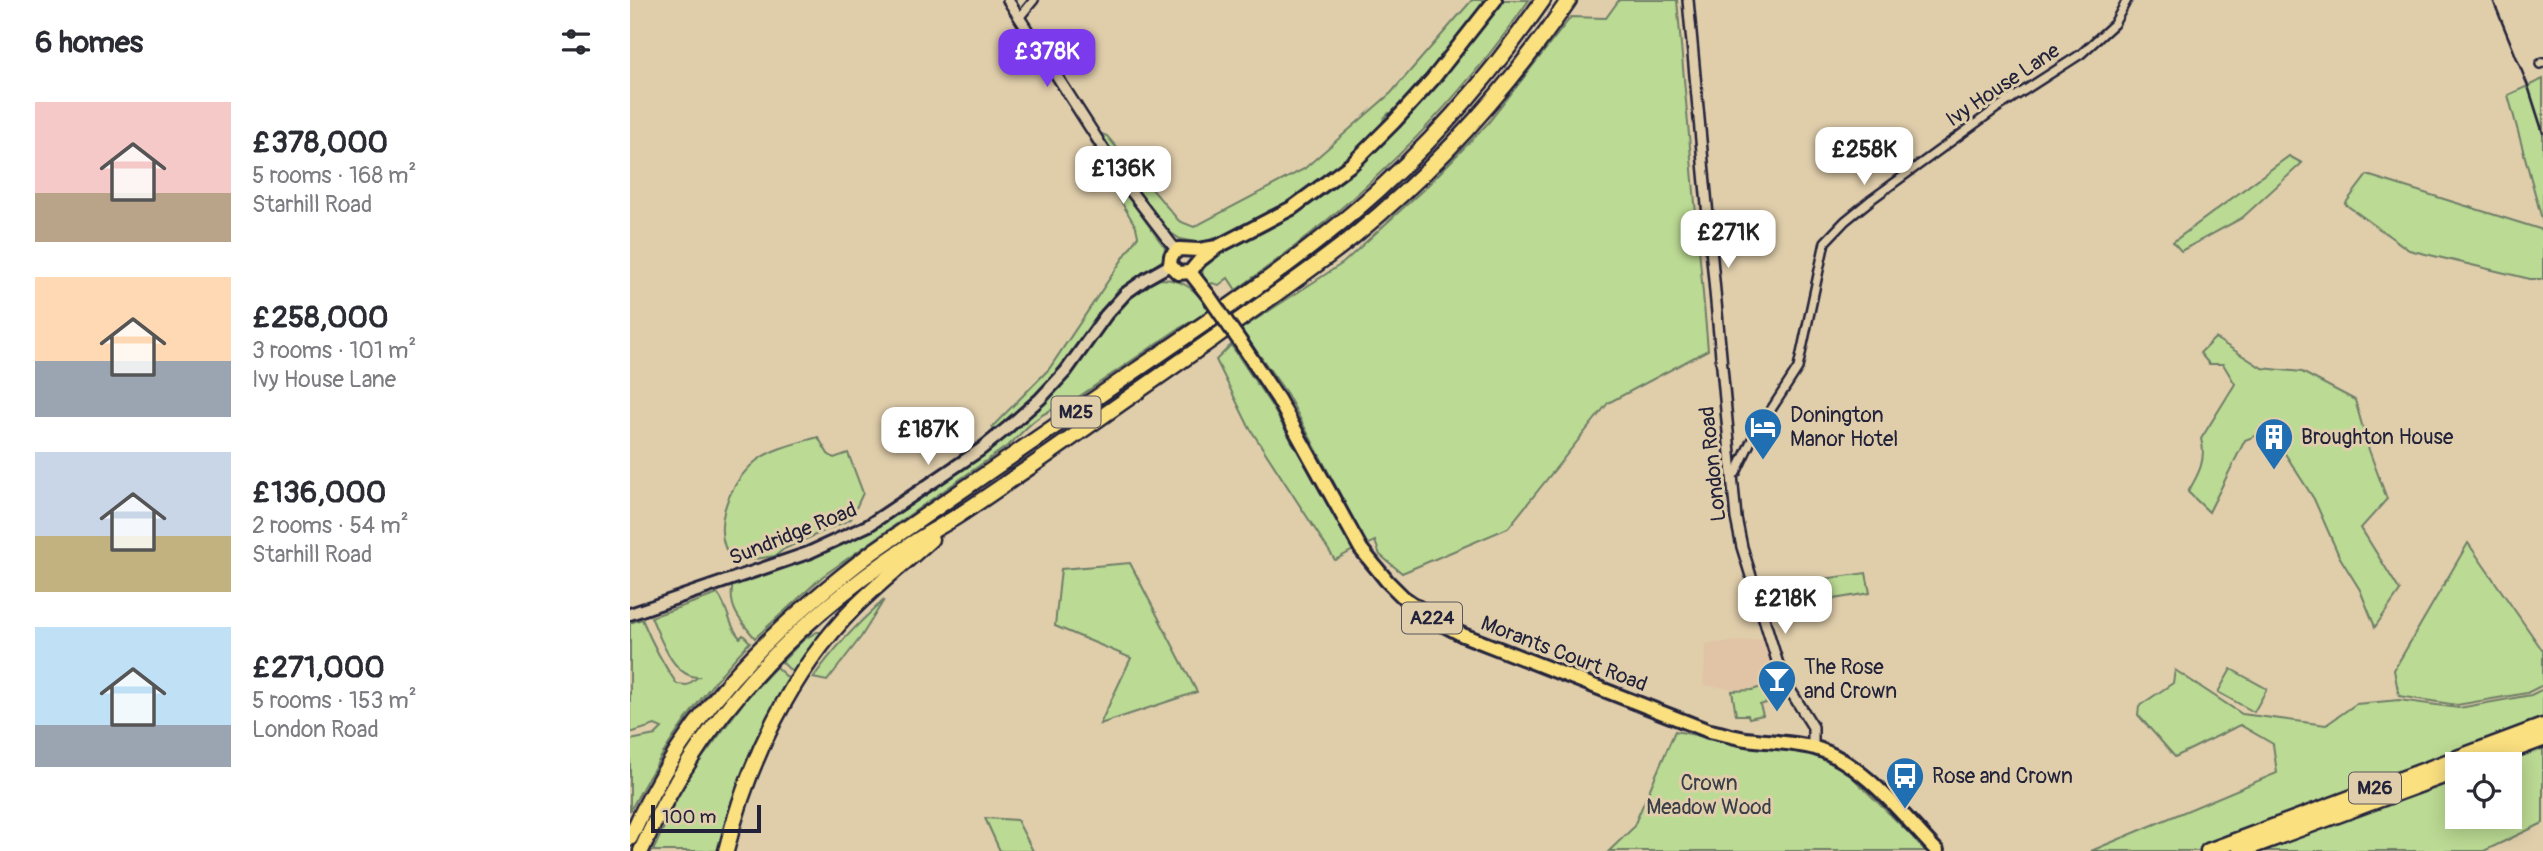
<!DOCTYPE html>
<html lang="en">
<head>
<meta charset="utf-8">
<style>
  :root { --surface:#fff; --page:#f7f7f7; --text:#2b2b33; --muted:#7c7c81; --accent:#7c3aed }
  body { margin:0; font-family:Pangolin,sans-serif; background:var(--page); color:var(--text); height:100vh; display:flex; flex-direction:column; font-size:26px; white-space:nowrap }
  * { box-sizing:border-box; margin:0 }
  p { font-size:23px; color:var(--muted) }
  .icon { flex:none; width:38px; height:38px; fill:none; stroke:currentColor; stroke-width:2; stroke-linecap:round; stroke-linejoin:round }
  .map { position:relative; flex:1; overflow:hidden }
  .drawer { display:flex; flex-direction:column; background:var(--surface); width:630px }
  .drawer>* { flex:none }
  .fabs { position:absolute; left:1815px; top:752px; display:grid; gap:14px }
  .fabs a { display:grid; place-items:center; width:77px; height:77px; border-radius:0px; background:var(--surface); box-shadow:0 4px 18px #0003; font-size:35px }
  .scale { position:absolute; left:21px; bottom:18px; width:110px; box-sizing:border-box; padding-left:7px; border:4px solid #22223b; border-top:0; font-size:19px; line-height:24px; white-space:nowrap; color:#22223b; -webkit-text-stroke:5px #e0ceab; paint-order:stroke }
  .price { position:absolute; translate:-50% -60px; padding:0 16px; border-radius:14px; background:#fff; color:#222; font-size:23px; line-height:46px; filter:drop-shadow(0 2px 4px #0008) }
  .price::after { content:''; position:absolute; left:50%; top:42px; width:21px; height:16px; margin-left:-10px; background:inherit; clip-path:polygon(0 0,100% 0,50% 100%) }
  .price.selected { background:var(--accent); color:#fff }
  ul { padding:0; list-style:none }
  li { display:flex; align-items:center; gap:21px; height:175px; padding:0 35px }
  li span { display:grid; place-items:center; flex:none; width:196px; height:140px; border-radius:0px; color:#555 }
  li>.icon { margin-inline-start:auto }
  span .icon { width:84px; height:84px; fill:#fffc; stroke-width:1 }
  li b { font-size:30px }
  h2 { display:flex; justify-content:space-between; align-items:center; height:84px; padding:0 35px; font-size:30px }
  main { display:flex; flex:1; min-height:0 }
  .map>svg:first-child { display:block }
  .built { fill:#e1c3a6 }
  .green { fill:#bbda93; stroke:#6e7e67; stroke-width:2; fill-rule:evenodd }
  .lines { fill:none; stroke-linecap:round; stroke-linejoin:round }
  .minor-casing { stroke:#22223b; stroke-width:12 }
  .tertiary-casing { stroke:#22223b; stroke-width:14 }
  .secondary-casing { stroke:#22223b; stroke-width:16 }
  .primary-casing { stroke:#22223b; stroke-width:18 }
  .motorway-casing { stroke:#22223b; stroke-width:19 }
  .minor { stroke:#e0ceab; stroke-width:7 }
  .tertiary { stroke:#e0ceab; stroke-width:9 }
  .secondary { stroke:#e0ceab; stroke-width:10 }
  .primary { stroke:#fbe080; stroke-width:12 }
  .motorway { stroke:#fbe080; stroke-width:14 }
  .rail { stroke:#22223b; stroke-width:2.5 }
  .primary-bridge-casing { stroke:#22223b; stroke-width:18; stroke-linecap:butt }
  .primary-bridge { stroke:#fbe080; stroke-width:12 }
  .labels { text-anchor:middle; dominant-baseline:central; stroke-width:6; stroke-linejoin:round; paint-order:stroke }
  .shield { fill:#e0ceab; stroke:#5b565d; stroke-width:2 }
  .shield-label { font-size:19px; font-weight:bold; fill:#22223b }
  .street-label { font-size:21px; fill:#22223b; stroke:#e0ceab }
  .poi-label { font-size:21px; fill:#22223b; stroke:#e0ceab; text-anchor:start }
  .park-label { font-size:21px; fill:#393e48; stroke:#e0ceab }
</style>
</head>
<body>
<main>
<section class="drawer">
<h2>6 homes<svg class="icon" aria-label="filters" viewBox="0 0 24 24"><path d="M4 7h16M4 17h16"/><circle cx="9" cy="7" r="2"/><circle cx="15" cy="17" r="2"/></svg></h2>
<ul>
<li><span style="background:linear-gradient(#f6c9c9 65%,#b9a48a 0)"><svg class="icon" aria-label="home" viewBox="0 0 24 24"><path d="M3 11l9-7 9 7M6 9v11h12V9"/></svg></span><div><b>£378,000</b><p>5 rooms · 168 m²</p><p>Starhill Road</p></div></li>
<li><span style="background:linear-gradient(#ffd9b3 60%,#9aa5b1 0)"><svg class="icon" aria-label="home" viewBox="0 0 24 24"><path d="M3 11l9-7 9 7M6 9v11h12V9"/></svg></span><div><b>£258,000</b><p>3 rooms · 101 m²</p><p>Ivy House Lane</p></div></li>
<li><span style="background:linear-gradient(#c9d6e8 60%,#c2b280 0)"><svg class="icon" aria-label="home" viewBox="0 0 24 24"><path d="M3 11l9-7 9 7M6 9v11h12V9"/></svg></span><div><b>£136,000</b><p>2 rooms · 54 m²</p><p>Starhill Road</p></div></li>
<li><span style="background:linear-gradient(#bfe0f5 70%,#9aa5b1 0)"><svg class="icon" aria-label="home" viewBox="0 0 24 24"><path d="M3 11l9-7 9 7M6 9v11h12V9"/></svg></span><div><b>£271,000</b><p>5 rooms · 153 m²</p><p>London Road</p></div></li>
</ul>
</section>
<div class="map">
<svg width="1913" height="851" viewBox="0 0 1913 851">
  <rect width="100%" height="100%" fill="#e0ceab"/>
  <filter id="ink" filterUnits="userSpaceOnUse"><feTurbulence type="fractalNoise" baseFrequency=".0143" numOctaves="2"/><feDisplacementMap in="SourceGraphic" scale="14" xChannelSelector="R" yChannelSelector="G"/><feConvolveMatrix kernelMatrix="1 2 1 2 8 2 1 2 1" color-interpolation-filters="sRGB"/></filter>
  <g filter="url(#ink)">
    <path class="built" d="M1135,639L1149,680L1124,688L1102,689L1073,685L1076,644Z"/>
    <g class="green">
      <path d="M842,0H858L810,63L762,116L759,113L754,118L751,127L718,158L662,200L605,232L569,243L550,239L538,231L491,169L467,132L477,136L549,221L564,227L674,169L761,93Z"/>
      <path d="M872,0H899C820,115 720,210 606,290L598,278L589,285L582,283L578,286C572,276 570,271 576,260C613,242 650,226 684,202C760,149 818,74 872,0Z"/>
      <path d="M989,0H1047L1078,350L978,403L878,528L772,573L750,555L745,541L737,545L657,394L611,329L713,263L797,186L858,123L941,17L976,18Z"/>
      <path d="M1913,79V223L1878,95Z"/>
      <path d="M460,138L493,190L535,248L533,260L488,290L413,389L365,432L362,427L419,369L508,236L506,227L476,176Z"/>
      <path d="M1659,156L1672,163L1612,218L1551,251L1543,242Z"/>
      <path d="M1737,175L1913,230V279H1900L1779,250L1715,204Z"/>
      <path d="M530,279C555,279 567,291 580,311L548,329L425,413L421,410C404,418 393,432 380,444L193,576L125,638C111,622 97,607 103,584L183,559L184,556C232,537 276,508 317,478C351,454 384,431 413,402C428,387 443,370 455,354C476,327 496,291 530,279Z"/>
      <path d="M1585,338L1632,368L1672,372L1725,400L1739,450L1757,499L1731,528L1770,591L1745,627L1730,590L1709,556L1684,499L1640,430L1615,440L1579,512L1558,492C1568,475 1577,460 1571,439L1605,384L1593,364H1579L1570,353Z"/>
      <path d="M601,345L643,408L723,550L705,560L619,427L586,360Z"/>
      <path d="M188,437L198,454L204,458L218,453L233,493L221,519L154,549L145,556L104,562C78,532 98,484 126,461C143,448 168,443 188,437Z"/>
      <path d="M1838,543L1913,651V685L1897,693L1827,705L1769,696L1764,670Z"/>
      <path d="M500,563L567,692L470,724L501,658L425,626L431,569Z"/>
      <path d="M1236,573L1240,593L1197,600L1192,579Z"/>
      <path d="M88,594C99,609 98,625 110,638L113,635L120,642C71,693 33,748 0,811V740L25,735L32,728L25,725L0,733V623L12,619C22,643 32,663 47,684L57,685L68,677C42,677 30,636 21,617Z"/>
      <path d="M254,600L231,637L197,681L183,678C204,648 227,624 254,600Z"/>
      <path d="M187,632H191L164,674L152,662L173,640Z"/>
      <path d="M146,667L160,680L126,740L100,807L89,851H23L55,781L117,698Z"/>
      <path d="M1601,669L1637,689L1624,712L1588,692Z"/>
      <path d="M1545,670L1612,714L1696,725L1726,704L1769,700L1829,708L1901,695L1913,689V823L1854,851H1461L1647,773L1643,744L1610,725L1545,757L1508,715L1509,706L1543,683ZM1827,765H1880V817H1827Z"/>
      <path d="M1138,685L1146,700L1130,705L1133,715L1119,718L1118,715H1106L1102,691L1122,690Z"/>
      <path d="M1045,731L1111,744L1147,747L1189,755L1214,769L1297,851H979L1003,828Z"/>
      <path d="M355,818L387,820L403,851H370Z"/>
    </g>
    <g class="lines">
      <g class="minor-casing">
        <g id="minor">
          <path d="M389,18L404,0"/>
          <path d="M1910,64L1913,62"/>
          <path d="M1102,475L1106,473L1122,439L1168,368L1195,242L1215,221L1242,199L1367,108L1451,54L1484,24L1497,0"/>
        </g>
      </g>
      <g class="tertiary-casing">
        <g id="tertiary">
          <path d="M378,0L500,190L546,250"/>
          <path d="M1058,0L1106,518L1112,547L1148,664L1160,690L1183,727V747"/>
        </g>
      </g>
      <g class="secondary-casing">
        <path id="secondary" d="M0,614L178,553L239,525L350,450L376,429L410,399L436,371L476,315L496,293L517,278L540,265"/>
      </g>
      <g class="primary-casing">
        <g id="primary">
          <path d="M587,247L569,250L549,249L541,256L540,265L548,273L560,272L570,260L587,247L662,208L723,163L764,122L802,80L865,0"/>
          <path d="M560,272L578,295"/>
          <path d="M613,346L648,399L731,549L757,581L774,598L810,623L833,635L1079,731C1091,733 1103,737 1116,739C1139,742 1163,742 1185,748C1233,762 1273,816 1307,851"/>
        </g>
      </g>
      <g class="motorway-casing">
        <g id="motorway">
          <path d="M1843,765L1913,739"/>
          <path d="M0,838C54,715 138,631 244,551C331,491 418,431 505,371C581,319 657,269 727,209C798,148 860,77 913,0"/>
          <path d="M11,851C67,723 161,624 277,547C292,536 310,527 326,517C351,501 376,483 400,467C462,424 523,381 584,338C631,304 679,272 724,236C806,169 879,88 939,0"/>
          <path d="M96,851C118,762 160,673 225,607C249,583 276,562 301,539"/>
          <path d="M1578,851L1913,726"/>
          <path d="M1610,851L1827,771"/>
        </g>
      </g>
      <use href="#minor" class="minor"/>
      <use href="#tertiary" class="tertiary"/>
      <use href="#secondary" class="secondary"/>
      <use href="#primary" class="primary"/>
      <use href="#motorway" class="motorway"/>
      <path class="rail" d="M1863,0L1898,86L1913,133"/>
      <g class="primary-bridge-casing">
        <path id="primary-bridge" d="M578,295L613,346"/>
      </g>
      <use href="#primary-bridge" class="primary-bridge"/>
    </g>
  </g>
  <defs>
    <g id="hotel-pin" transform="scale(2.0125)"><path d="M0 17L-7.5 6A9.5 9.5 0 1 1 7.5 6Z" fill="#1f6fb2" stroke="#e0ceab"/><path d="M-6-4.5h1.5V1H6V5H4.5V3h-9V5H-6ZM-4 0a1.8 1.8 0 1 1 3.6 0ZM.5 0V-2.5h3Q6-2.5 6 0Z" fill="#fff"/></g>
    <g id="building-pin" transform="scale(2.0125)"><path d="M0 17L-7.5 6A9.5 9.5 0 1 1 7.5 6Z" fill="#1f6fb2" stroke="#e0ceab"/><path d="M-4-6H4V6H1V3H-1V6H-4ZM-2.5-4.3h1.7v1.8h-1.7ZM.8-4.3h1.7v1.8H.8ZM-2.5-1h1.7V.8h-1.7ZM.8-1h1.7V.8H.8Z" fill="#fff"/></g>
    <g id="bar-pin" transform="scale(2.0125)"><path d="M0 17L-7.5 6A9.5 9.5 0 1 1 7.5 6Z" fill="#1f6fb2" stroke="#e0ceab"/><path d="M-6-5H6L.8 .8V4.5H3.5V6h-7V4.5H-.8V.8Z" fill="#fff"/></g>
    <g id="bus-pin" transform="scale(2.0125)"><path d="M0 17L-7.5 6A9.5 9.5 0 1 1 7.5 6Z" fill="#1f6fb2" stroke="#e0ceab"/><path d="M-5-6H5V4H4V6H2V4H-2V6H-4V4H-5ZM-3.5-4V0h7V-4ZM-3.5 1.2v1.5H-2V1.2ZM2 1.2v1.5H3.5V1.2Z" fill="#fff"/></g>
  </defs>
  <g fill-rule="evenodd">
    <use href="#hotel-pin" x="1133" y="427"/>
    <use href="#building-pin" x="1644" y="437"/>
    <use href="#bar-pin" x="1147" y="679"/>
    <use href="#bus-pin" x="1275" y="776"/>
  </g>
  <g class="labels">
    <g class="shield">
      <rect x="421.5" y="396.5" width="49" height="31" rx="5"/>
      <rect x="772" y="602.5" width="60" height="31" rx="5"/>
      <rect x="1719" y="772.5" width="52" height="31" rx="5"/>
    </g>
    <g class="shield-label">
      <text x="446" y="412">M25</text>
      <text x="802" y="618">A224</text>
      <text x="1745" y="788">M26</text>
    </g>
    <g class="street-label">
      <text transform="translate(1373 85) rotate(-34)">Ivy House Lane</text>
      <text transform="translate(1083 464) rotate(-96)">London Road</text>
      <text transform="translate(163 534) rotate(-22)">Sundridge Road</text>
      <text transform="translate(934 654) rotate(21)">Morants Court Road</text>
    </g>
    <g class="poi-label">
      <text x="1160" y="415">Donington<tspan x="1160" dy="24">Manor Hotel</tspan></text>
      <text x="1671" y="437">Broughton House</text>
      <text x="1174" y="667">The Rose<tspan x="1174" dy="24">and Crown</tspan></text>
      <text x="1302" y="776">Rose and Crown</text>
    </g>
    <g class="park-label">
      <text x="1079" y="783">Crown<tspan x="1079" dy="24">Meadow Wood</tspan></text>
    </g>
  </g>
</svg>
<div class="fabs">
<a><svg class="icon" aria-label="locate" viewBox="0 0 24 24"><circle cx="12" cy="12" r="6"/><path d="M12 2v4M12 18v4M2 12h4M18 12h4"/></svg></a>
</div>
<div class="scale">100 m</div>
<b class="price selected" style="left:417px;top:89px">£378K</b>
<b class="price" style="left:1234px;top:187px">£258K</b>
<b class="price" style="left:493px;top:206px">£136K</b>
<b class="price" style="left:1098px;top:270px">£271K</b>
<b class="price" style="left:298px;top:467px">£187K</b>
<b class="price" style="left:1155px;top:636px">£218K</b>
</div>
</main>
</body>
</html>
